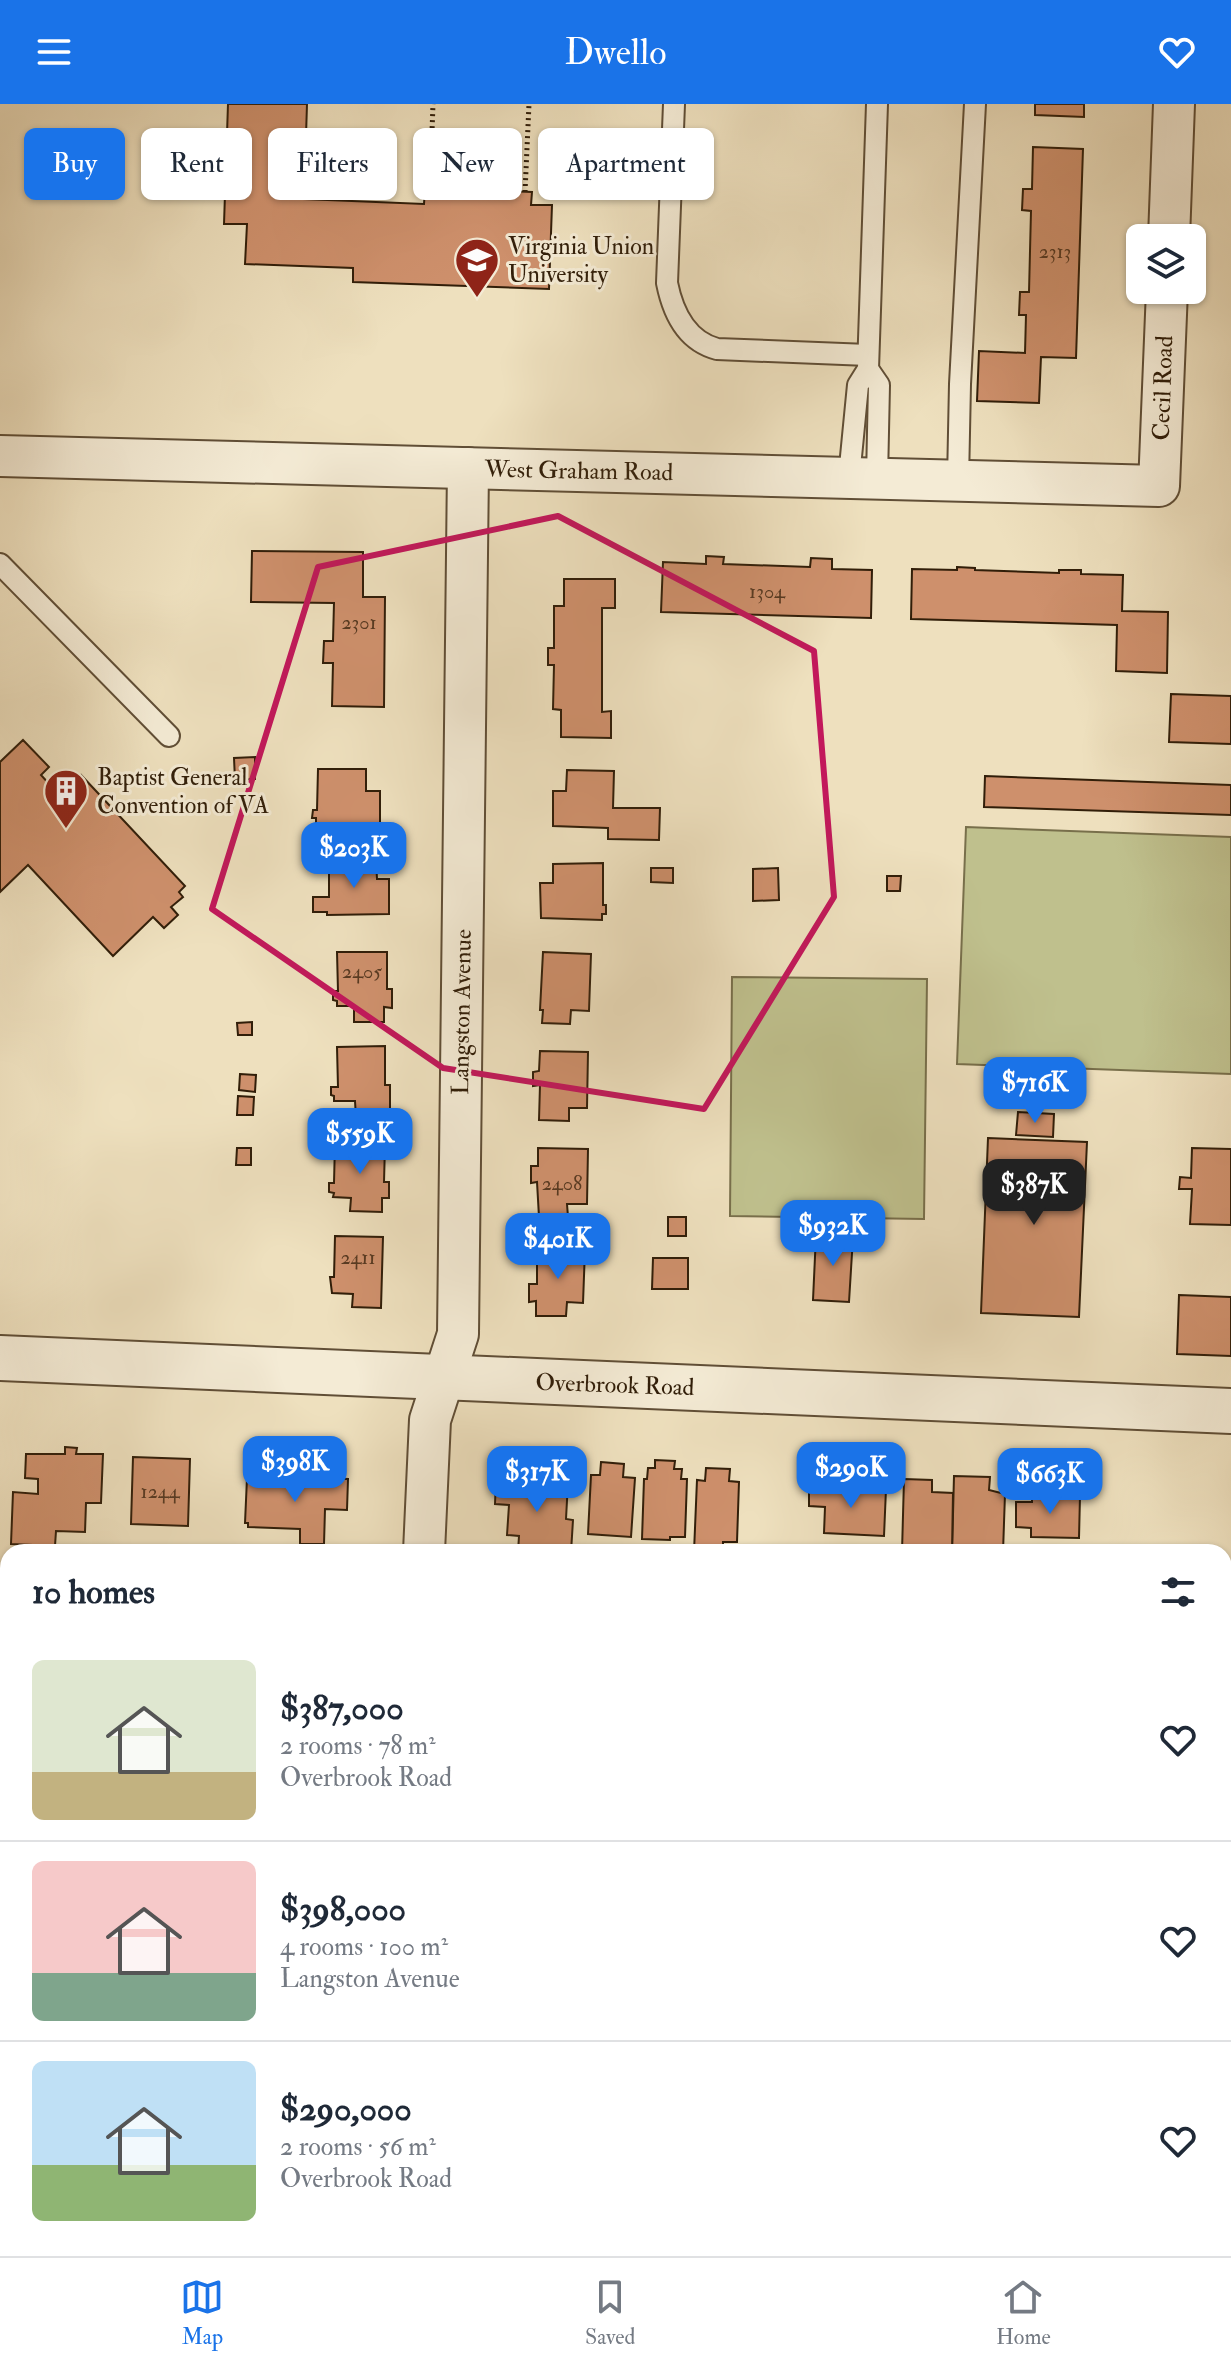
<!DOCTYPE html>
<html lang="en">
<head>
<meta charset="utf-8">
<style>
  :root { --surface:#fff; --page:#f2f2f3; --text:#1f2937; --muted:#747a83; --line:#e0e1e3; --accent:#1a73e8 }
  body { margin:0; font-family:"IM FELL Double Pica",serif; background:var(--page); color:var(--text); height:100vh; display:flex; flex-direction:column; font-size:30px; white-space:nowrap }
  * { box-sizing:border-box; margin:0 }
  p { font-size:26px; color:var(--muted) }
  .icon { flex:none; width:44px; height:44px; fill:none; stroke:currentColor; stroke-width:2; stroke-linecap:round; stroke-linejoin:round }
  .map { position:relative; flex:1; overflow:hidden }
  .side { position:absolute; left:0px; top:1440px; width:1232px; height:712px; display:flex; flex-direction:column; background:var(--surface); border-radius:24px 24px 0 0; box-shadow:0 2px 6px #0004 }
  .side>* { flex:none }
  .banner { position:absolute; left:24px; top:24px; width:800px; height:72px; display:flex; gap:16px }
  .fabs { position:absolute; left:1126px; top:120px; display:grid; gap:16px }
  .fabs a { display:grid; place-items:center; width:80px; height:80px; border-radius:12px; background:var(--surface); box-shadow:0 2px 6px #0004; font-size:40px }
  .price { position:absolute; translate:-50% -68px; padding:0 18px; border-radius:16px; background:var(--accent); color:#fff; font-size:26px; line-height:52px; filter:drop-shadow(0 2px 4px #0008) }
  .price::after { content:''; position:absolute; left:50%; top:48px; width:24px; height:18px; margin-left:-12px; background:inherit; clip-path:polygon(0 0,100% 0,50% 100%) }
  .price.selected { background:#222; color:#fff }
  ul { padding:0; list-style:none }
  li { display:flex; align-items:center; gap:24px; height:200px; padding:0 32px }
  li+li { border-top:2px solid var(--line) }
  li span { display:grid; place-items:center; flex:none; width:224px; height:160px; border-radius:12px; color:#555 }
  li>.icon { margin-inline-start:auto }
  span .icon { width:96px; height:96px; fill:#fffc; stroke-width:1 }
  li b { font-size:34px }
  h2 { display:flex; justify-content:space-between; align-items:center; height:96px; padding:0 32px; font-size:34px }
  .tag { padding:0 28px; border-radius:12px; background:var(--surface); box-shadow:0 2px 6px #0004; font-size:28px; line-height:72px }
  .tag.selected { background:var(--accent); color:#fff }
  header { display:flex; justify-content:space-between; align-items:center; height:104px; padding:0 32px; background:var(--accent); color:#fff; font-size:36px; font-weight:600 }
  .dock { display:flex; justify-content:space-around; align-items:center; height:112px; border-top:2px solid var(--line); background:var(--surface); font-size:22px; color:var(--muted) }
  .dock a { display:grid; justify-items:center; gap:4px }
  .dock .selected { color:var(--accent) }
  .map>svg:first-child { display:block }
  .green { fill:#bfc08d; stroke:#786f4b; stroke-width:2 }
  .building { fill:#ce906c; stroke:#311e09; stroke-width:2 }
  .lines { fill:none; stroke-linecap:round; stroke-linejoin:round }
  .service-casing { stroke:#604e36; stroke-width:24 }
  .minor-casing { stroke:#604e36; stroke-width:44 }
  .tertiary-casing { stroke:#604e36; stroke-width:48 }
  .path { stroke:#311e09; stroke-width:5; stroke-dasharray:2 4; stroke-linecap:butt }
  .service { stroke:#f4ebd5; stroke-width:20 }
  .minor { stroke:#f4ebd5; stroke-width:40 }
  .tertiary { stroke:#f4ebd5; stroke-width:44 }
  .marked { fill:none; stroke:#c2185b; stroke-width:6; stroke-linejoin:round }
  .labels { text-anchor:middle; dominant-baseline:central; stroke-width:6; stroke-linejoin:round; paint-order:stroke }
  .number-label { font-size:20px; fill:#583a22 }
  .poi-label { font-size:24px; fill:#311e09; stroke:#f4ebd5; text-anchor:start }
  .street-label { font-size:24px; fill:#311e09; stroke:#f4ebd5 }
</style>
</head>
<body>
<header><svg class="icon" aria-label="menu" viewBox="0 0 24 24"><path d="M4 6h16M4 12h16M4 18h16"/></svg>Dwello<svg class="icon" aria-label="heart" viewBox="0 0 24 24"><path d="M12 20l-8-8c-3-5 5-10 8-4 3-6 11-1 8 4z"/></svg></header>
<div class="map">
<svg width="1231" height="2152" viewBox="0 0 1231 2152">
  <rect width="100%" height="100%" fill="#eee0be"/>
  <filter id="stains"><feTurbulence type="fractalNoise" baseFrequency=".0025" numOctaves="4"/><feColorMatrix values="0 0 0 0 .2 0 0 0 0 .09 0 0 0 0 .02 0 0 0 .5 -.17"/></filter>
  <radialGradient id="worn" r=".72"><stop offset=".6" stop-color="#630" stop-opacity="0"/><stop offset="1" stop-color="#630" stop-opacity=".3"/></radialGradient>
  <g class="green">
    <path d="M966,723L1231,733V970L957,960Z"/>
    <path d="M732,873L927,875L924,1115L730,1112Z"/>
  </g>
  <g class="building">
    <path d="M228,0H307L304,95L424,100L425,84L532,88L531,101H552L549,185L353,178V164L245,160L247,120H224Z"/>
    <path d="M1035,0H1084V13L1035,11Z"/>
    <path d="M1033,43L1083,45L1076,254L1041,253L1039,299L977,297L979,247L1025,249L1026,211H1019L1020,188H1029L1031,107L1022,106L1023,85H1032Z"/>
    <path d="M252,447L363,448V493H385L384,603L332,602L333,559H323L324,537H333L334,499L251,498Z"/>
    <path d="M706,452L724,453L723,460L810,463L811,454L832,455V465L872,466L871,514L661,508L663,458L706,460Z"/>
    <path d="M957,463L975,464V466L1059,469V466H1081V470L1123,471L1122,507L1168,508L1167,569L1116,567L1117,521L911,515L912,465L957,466Z"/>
    <path d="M564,475H615V504H602V608L611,607V634L561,633V606L553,605L554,561H548V544H554V502H564Z"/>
    <path d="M1171,590L1231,592V640L1169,638Z"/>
    <path d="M23,636L49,663L41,671L59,691L81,671L185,782L179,788L183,793L171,803L178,811L164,824L153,813L113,852L28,761L0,788V658Z"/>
    <path d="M255,653V675L235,676L234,654Z"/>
    <path d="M318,665H366V687H380V721H316V714H312L313,706H317Z"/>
    <path d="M567,666L614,667L613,704H660L659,736L608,735V724L553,722V687H566Z"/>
    <path d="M985,672L1231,681V711L984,703Z"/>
    <path d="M376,755L377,775H389V810L327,811V808H313V793H329V756Z"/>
    <path d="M603,759V801H606V810H602V816L541,814L540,779H553V760Z"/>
    <path d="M651,764H673V779L651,778Z"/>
    <path d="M778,764L779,796L753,797V765Z"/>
    <path d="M887,772H901L900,787H887Z"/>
    <path d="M337,848H387V885H392V904L384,903V918H354V902H337V897L333,896V887H338Z"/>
    <path d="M543,848L591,850L589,907L571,906L570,920L542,919L543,906H540Z"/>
    <path d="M252,918V931H238L237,919Z"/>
    <path d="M385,942V981H390V1013L356,1014L355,997H334V992L331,991V983H338L337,943Z"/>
    <path d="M540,947L588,948L587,1004H569V1017L539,1016L540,981L533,982V968L539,967Z"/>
    <path d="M240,970L256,971L255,988L239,986Z"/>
    <path d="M238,992L254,993L253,1011H237Z"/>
    <path d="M1018,1008L1054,1010L1053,1033L1016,1031Z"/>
    <path d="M988,1034L1087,1038L1079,1213L981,1209Z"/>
    <path d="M335,1039L385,1041L384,1078H389V1094H382V1108L350,1107L351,1094L333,1093L334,1089L329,1088V1079H334Z"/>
    <path d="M237,1044H251V1061H236Z"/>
    <path d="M538,1044L588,1045L587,1100H567L568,1113H539L537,1078L531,1079V1062H538Z"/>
    <path d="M1192,1044L1231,1045V1121L1190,1120L1192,1085H1179L1180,1073L1191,1074Z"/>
    <rect x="668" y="1113" width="18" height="19"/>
    <path d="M816,1131L853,1133L849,1198L813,1196Z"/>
    <path d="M335,1132L383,1133L381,1204L352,1203L353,1190L332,1189L330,1173H334Z"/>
    <path d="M537,1144L585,1145L583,1199L567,1198L566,1212H536V1197L529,1198V1180H537Z"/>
    <path d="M653,1154H688V1185H652Z"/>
    <path d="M1179,1191L1231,1193V1252L1177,1250Z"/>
    <path d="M65,1343L77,1344L76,1350H103L101,1399H86L85,1428L56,1427L55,1442L11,1440L13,1388L38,1390V1375L25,1374L26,1350H65Z"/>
    <path d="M133,1353L190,1355L188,1422L131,1420Z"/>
    <path d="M655,1356L675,1357L674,1365H682L681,1375H687L685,1433H670V1436L642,1435L644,1375H647L648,1364H655Z"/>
    <path d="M601,1358L624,1360L623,1373L635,1374L631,1433L588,1430L591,1371H600Z"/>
    <path d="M706,1364L730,1365L729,1377L739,1378L737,1438H723V1448H694L697,1376L705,1377Z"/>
    <path d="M273,1369H296V1373L348,1375L347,1406L325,1405L324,1440H300V1425L248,1423V1419H245L247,1374L272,1375Z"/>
    <path d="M954,1372L990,1373L989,1386L1005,1390L1003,1448H952Z"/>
    <path d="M496,1375L568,1378L566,1415L573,1416L571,1448H518L519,1432L507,1431L509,1401L495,1400Z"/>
    <path d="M904,1375L932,1376V1388L953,1389L952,1448H902Z"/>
    <path d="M809,1382L886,1385L884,1432L824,1429L825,1403L809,1402Z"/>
    <path d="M1032,1391L1080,1392L1079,1434L1031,1433V1424L1016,1423V1398H1032Z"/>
    <path d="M0,1702L8,1703V1762L0,1761Z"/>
    <rect x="0" y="1983" width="8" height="44"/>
  </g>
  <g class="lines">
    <g class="service-casing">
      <g id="service">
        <path d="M674,0L667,179C673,209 687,237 717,245L868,251"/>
        <path d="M868,265L879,281L877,374"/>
        <path d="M849,373L858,281L868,265L877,0"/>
        <path d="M958,377L960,280L975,0"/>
        <path d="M0,460L169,632"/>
        <path d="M0,1564H8"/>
      </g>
    </g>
    <g class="minor-casing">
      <g id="minor">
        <path d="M1169,134L1174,0"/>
        <path d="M0,352L1159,382L1167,186"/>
        <path d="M424,1448L430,1316L458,1230L468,364"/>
        <path d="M0,1873H8"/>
        <path d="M388,2152V2144"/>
      </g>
    </g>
    <g class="tertiary-casing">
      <path id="tertiary" d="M0,1254L1231,1307"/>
    </g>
    <g class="path">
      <path d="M430,84L433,0"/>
      <path d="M525,88L529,0"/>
    </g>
    <use href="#service" class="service"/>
    <use href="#minor" class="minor"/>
    <use href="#tertiary" class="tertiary"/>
  </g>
  <path class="marked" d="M558,412L814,547L834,793L704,1005L443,964L212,805L318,463Z"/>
  <defs>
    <g id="university-pin" transform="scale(2.3)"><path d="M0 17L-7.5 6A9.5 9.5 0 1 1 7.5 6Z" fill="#8f2418" stroke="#f4ebd5"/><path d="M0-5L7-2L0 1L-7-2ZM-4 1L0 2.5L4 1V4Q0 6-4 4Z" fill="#fff"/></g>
    <g id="building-pin" transform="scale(2.3)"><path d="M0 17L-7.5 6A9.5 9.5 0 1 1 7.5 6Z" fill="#8f2418" stroke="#f4ebd5"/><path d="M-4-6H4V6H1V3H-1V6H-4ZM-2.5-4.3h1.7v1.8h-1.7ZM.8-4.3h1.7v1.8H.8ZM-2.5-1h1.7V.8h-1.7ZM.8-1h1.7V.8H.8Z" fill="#fff"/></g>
  </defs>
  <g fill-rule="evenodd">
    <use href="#university-pin" x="477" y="156"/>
    <use href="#building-pin" x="66" y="687"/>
  </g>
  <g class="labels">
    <g class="number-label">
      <text x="1055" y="147">2313</text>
      <text x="767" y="487">1304</text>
      <text x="359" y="518">2301</text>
      <text x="362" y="867">2405</text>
      <text x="562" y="1079">2408</text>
      <text x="358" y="1153">2411</text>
      <text x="160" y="1387">1244</text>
    </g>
    <g class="poi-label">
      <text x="508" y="142">Virginia Union<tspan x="508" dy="28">University</tspan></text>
      <text x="97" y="673">Baptist General<tspan x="97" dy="28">Convention of VA</tspan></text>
    </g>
    <g class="street-label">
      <text transform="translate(1163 284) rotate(-88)">Cecil Road</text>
      <text transform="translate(579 367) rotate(1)">West Graham Road</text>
      <text transform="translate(462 908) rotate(-89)">Langston Avenue</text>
      <text transform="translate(615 1281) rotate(2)">Overbrook Road</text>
    </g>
  </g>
  <rect width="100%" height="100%" filter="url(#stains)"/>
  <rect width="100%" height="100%" fill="url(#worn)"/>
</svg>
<div class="fabs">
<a><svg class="icon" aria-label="layers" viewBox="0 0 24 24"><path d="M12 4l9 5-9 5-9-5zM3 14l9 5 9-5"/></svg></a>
</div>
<b class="price" style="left:354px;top:786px">$203K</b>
<b class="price" style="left:1035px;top:1021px">$716K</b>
<b class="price" style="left:360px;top:1072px">$559K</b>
<b class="price selected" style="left:1034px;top:1123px">$387K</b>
<b class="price" style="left:833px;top:1164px">$932K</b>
<b class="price" style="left:558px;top:1177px">$401K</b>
<b class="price" style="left:295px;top:1400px">$398K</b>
<b class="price" style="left:851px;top:1406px">$290K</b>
<b class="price" style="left:537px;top:1410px">$317K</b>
<b class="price" style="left:1050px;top:1412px">$663K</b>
<div class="banner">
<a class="tag selected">Buy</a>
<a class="tag">Rent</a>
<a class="tag">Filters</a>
<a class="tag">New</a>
<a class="tag">Apartment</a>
</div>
<section class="side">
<h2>10 homes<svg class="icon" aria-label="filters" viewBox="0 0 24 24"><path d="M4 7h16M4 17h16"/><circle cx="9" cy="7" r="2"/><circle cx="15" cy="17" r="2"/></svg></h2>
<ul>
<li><span style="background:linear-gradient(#dfe7d0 70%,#c2b280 0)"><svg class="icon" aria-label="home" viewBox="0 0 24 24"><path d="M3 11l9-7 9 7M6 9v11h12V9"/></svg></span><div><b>$387,000</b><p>2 rooms · 78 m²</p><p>Overbrook Road</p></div><svg class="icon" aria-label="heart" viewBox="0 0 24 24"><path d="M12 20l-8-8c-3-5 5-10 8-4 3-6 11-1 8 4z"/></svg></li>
<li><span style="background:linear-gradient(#f6c9c9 70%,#7fa58c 0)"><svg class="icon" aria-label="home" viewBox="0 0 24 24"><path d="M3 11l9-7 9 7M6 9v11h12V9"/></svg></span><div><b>$398,000</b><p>4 rooms · 100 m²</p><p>Langston Avenue</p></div><svg class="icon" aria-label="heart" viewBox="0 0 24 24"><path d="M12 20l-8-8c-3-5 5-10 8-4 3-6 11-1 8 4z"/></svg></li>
<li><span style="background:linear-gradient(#bfe0f5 65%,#8fb573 0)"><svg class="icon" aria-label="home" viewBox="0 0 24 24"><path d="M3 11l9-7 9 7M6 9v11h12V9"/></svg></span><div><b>$290,000</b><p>2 rooms · 56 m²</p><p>Overbrook Road</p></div><svg class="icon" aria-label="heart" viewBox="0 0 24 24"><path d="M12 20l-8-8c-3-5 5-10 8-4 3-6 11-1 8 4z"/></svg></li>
</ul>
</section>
</div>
<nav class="dock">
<a class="selected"><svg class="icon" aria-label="map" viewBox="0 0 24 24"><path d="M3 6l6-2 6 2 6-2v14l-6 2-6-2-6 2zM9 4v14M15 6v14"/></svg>Map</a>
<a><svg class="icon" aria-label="saved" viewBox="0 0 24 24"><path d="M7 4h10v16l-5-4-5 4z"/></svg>Saved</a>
<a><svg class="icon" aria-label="home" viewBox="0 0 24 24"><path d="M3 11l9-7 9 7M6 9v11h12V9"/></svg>Home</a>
</nav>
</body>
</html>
